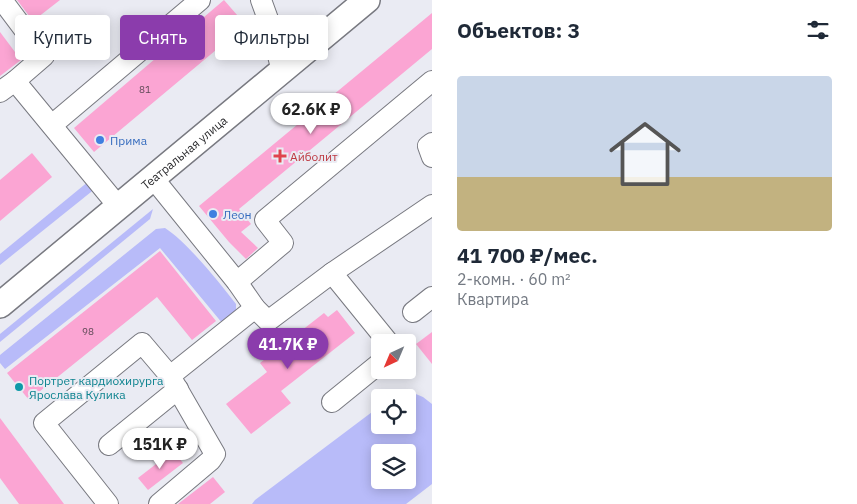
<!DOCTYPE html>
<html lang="ru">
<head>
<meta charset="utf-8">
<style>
  :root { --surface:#fff; --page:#f2f2f3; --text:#1f2937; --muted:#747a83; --accent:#8b3cac }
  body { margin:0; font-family:"IBM Plex Sans",sans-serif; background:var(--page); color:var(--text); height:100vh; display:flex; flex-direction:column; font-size:19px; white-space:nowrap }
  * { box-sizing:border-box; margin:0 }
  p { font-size:16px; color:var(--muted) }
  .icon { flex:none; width:28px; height:28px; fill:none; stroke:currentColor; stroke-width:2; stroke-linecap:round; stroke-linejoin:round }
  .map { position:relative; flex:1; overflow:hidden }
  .sheet { display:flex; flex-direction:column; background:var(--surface); width:425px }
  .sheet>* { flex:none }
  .top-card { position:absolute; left:15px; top:15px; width:341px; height:45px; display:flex; gap:10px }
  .needle { width:32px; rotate:224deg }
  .fabs { position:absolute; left:371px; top:334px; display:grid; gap:10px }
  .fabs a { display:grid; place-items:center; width:45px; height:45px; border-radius:5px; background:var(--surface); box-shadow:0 2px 12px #0003; font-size:25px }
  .price { position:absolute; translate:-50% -42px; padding:0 11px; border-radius:18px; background:#fff; color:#222; font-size:16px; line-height:32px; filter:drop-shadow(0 1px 2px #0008) }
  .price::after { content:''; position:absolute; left:50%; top:30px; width:15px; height:11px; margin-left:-8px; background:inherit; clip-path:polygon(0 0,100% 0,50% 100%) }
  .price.on { background:var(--accent); color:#fff }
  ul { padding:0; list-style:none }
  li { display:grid; align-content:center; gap:10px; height:265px; padding:0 25px }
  li span { display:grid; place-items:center; height:155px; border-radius:5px; color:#555 }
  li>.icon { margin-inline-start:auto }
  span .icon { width:90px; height:90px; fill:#fffc; stroke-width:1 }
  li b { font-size:21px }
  h2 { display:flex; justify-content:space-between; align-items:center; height:60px; padding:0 25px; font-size:21px }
  .pill { padding:0 18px; border-radius:5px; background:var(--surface); box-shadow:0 2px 12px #0003; font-size:18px; line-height:45px }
  .pill.on { background:var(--accent); color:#fff }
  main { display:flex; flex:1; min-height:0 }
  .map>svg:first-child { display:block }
  .green { fill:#b8bbf9; fill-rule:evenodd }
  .building { fill:#fba5d3 }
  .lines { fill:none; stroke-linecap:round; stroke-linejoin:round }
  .minor-casing { stroke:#787980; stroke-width:22 }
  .major-casing { stroke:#787980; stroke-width:28 }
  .minor { stroke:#fff; stroke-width:20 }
  .major { stroke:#fff; stroke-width:25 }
  .shop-dot { fill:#3f7fe0; stroke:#eaebf3; stroke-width:2 }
  .health-dot { fill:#e0444e; stroke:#eaebf3; stroke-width:2 }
  .culture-dot { fill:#0f9aa8; stroke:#eaebf3; stroke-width:2 }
  .labels { text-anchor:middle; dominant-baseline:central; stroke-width:4; stroke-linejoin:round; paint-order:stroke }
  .number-label { font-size:10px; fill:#5e4956 }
  .shop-label { font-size:12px; fill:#366cbe; stroke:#eaebf3; text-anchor:start }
  .street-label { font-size:12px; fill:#2a2a2d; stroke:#eaebf3 }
  .health-label { font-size:12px; fill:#be3a42; stroke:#eaebf3; text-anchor:start }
  .culture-label { font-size:12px; fill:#0d838f; stroke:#eaebf3; text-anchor:start }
</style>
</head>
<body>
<main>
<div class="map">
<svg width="432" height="504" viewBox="0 0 432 504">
  <rect width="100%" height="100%" fill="#eaebf3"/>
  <g class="green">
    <path d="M89,181L96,188L0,265V254Z"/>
    <path d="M153,209L150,219L0,342V334Z"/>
    <path d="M165,228C187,242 219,282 236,304V311L223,324L160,248L5,369L0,363V355L156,229Z"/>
    <path d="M411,392L423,397L432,404V484L406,504H252L255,500L380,406V425H408V398L391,397L395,394ZM408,452V480H380V452Z"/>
  </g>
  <g class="building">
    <path d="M17,0H60L33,21Z"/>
    <path d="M224,0L244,23L215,49L216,50L94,152L74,128Z"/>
    <path d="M432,13V49L239,209L251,224L241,232L258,248L246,259L229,242L199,206Z"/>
    <path d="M0,32L21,60L0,76Z"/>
    <path d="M32,153L52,177L0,221V180Z"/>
    <path d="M160,251L216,321L192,340L157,297L29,400L7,373Z"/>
    <path d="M337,310L355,333L281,391L291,403L251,434L226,404L267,372L260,363L324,313L328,317Z"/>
    <path d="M432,332V364L416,344Z"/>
    <path d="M0,418L64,504H19L0,478Z"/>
    <path d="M173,451L183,463L148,490L138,478Z"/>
    <path d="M213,477L225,492L210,504H178Z"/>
  </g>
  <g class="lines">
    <g class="minor-casing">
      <g id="minor">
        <path d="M2,0L44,56L15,81L118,206"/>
        <path d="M261,0L269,22L282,71"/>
        <path d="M0,92L15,81"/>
        <path d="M52,125L200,0"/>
        <path d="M432,143L428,146L432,157"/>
        <path d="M153,178L237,282L255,308L268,321L332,273L432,205"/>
        <path d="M332,273L388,342"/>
        <path d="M237,282L283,243L265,220L432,81"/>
        <path d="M413,312L432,297"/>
        <path d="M170,376L255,308"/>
        <path d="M332,402L380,363"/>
        <path d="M109,445L178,389"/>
        <path d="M108,504L44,423L142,343L170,376L215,454L211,460L159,504"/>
      </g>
    </g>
    <g class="major-casing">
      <g id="major">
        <path id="s1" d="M0,305L367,0"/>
      </g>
    </g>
    <use href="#minor" class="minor"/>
    <use href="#major" class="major"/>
  </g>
  <g class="shop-dot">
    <circle cx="100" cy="140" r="5"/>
    <circle cx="213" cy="214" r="5"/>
  </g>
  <path class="health-dot" d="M277.5 148.5h5v5h5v5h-5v5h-5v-5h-5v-5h5z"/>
  <circle class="culture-dot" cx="19" cy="387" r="5"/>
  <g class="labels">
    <g class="number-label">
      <text x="145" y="89">81</text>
      <text x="88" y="331">98</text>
    </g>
    <g class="shop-label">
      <text x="110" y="140">Прима</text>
      <text x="223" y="214">Леон</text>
    </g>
    <g class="street-label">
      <text stroke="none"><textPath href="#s1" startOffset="239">Театральная улица</textPath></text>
    </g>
    <g class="health-label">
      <text x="290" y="156">Айболит</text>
    </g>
    <g class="culture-label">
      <text x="29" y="380">Портрет кардиохирурга<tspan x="29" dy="14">Ярослава Кулика</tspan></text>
    </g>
  </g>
</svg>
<div class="fabs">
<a><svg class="needle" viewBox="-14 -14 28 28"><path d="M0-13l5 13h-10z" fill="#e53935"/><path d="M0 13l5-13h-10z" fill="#747a83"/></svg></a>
<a><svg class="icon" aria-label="locate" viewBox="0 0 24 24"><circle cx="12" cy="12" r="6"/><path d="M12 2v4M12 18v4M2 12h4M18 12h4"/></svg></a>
<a><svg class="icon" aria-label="layers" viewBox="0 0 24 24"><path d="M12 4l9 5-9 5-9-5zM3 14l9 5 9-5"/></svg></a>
</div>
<b class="price" style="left:311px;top:135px">62.6K ₽</b>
<b class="price on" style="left:288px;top:370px">41.7K ₽</b>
<b class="price" style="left:160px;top:470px">151K ₽</b>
<div class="top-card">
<a class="pill">Купить</a>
<a class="pill on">Снять</a>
<a class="pill">Фильтры</a>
</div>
</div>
<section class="sheet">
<h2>Объектов: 3<svg class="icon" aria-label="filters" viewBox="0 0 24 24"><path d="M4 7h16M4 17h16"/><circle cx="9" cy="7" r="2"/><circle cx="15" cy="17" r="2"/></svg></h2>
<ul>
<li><span style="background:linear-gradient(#c9d6e8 65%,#c2b280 0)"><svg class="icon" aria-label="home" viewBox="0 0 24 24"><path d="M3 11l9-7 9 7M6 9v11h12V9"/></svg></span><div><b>41 700 ₽/мес.</b><p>2-комн. · 60 m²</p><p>Квартира</p></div></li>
</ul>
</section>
</main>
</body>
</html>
